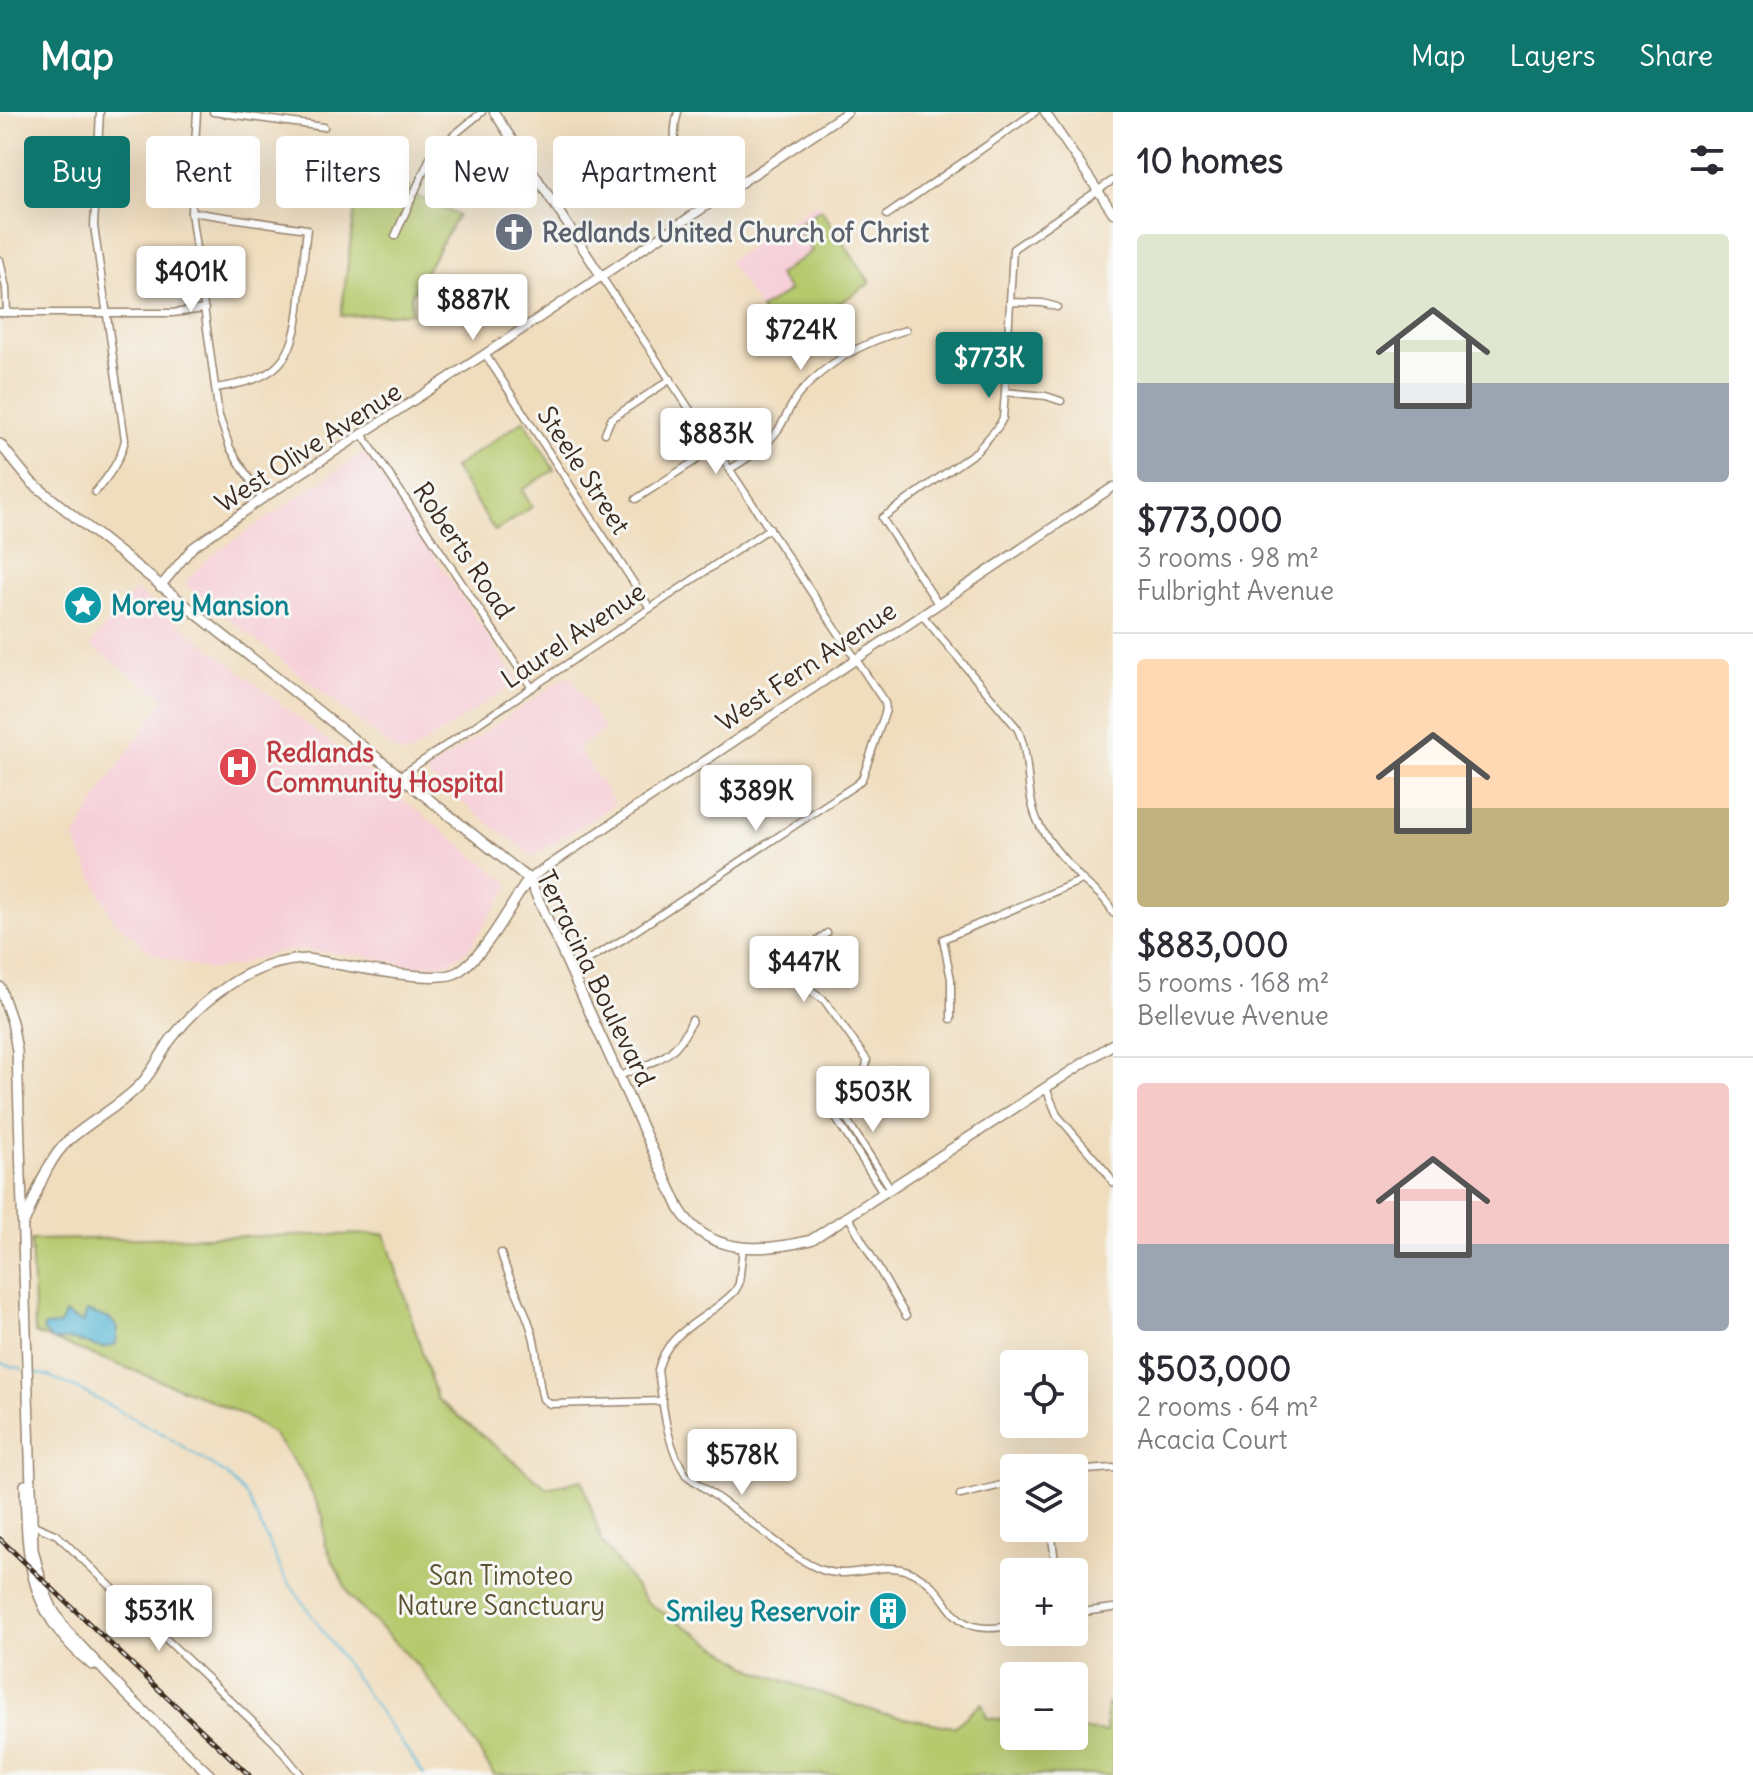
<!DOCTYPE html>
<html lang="en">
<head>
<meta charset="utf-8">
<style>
  :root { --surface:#fff; --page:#f2f2f3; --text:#2b2b33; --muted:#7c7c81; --line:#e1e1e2; --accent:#0f766e }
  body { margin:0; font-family:Delius,sans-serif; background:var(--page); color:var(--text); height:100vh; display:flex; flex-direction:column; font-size:30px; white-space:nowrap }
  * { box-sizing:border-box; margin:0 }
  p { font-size:26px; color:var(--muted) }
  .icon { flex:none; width:44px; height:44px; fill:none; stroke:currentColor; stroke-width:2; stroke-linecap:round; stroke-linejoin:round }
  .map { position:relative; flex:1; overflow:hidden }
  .drawer { display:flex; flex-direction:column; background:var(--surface); width:640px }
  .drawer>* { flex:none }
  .hud { position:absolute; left:24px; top:24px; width:760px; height:72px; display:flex; gap:16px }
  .controls { position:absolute; left:1000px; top:1238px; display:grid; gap:16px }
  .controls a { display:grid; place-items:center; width:88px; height:88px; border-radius:8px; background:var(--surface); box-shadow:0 8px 32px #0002; font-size:40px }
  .price { position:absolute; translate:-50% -68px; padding:0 18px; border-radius:8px; background:#fff; color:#222; font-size:26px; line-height:52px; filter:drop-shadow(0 2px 4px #0008) }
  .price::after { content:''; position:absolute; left:50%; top:48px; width:24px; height:18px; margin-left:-12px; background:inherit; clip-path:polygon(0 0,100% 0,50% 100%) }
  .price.selected { background:var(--accent); color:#fff }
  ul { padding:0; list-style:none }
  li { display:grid; align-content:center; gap:16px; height:424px; padding:0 24px }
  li+li { border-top:2px solid var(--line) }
  li span { display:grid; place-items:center; height:248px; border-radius:8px; color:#555 }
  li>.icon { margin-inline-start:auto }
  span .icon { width:144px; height:144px; fill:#fffc; stroke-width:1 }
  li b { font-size:34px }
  h2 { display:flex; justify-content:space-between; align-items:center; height:96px; padding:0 24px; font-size:34px }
  .chip { padding:0 28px; border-radius:8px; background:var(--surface); box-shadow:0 8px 32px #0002; font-size:28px; line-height:72px }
  .chip.selected { background:var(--accent); color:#fff }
  header { display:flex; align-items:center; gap:48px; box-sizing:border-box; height:112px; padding:0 40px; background:var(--accent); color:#fff }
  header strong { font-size:38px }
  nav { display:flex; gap:44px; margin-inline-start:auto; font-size:28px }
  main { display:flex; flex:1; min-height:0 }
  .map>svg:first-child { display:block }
  .built { fill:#f6cfd8 }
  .green { fill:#b6c96d; stroke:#787a46; stroke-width:2 }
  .water { fill:#58b8d7; stroke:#4a717a; stroke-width:2 }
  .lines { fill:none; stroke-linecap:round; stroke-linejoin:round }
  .stream { stroke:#58b8d7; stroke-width:2 }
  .minor-casing { stroke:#96846e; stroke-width:9 }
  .tertiary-casing { stroke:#96846e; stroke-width:11 }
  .secondary-casing { stroke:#96846e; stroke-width:12 }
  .minor { stroke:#fff; stroke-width:6 }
  .tertiary { stroke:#fff; stroke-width:8 }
  .secondary { stroke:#fff; stroke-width:9 }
  .rail-casing { stroke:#3b2a1e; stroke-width:5 }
  .rail { stroke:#f6f6f2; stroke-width:2; stroke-dasharray:6; stroke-linecap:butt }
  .labels { text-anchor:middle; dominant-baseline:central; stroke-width:6; stroke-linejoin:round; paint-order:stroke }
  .worship-label { font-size:26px; font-weight:bold; fill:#5b616d; stroke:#f6f6f2; text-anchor:start }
  .street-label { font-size:26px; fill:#3b2a1e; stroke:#f6f6f2 }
  .culture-label { font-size:26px; font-weight:bold; fill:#0d838f; stroke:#f6f6f2; text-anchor:start }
  .health-label { font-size:26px; font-weight:bold; fill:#be3a42; stroke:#f6f6f2; text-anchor:start }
  .park-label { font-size:26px; fill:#5a5232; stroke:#f6f6f2 }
</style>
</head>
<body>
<header>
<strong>Map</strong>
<nav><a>Map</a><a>Layers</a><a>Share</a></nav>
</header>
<main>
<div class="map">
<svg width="1113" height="1663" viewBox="0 0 1113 1663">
  <rect width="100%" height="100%" fill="#f6f6f2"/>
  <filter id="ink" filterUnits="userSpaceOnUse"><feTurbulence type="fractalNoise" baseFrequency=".0125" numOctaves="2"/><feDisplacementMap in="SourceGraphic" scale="16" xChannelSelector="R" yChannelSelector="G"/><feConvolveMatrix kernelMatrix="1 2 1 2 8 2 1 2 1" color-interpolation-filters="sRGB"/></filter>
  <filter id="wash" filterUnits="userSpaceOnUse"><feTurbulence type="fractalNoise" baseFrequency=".006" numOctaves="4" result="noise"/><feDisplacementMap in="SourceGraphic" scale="32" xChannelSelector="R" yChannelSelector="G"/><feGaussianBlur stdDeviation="1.8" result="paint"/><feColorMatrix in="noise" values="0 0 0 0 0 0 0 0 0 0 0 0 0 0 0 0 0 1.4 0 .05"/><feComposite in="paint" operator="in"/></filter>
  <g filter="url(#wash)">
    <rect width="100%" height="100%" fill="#f0ddbe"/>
    <g class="built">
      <path d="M817,91L870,171L781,230L728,149Z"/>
      <path d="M362,342L367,343L516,566L514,572L409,642L399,641L186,473L187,468L209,445Z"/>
      <path d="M135,477L509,771L510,774L468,838L452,849L437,853L411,854L364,844L303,838L273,841L234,854L209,858L153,842L113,807L74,727L106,671L165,586L90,534Z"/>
      <path d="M569,563L605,618L578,636L615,692L533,745L427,663V659Z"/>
    </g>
    <g class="green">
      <path d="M370,55L405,70L418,85L458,103L411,184L412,201L341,204L358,73L366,72Z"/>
      <path d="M821,97L870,171L811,210L807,204L777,223L760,197L789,179L778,163L812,139L795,114Z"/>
      <path d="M524,308L554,358L522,378L532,395L495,419L454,356Z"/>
      <path d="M385,1122L437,1287L547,1376L582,1368L602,1430L647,1490L756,1559L882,1602L954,1615L982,1591L987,1606L1014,1609V1624H1074V1617L1106,1620L1107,1592L1113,1595V1663H494L466,1618L418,1554L350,1485L325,1432L323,1404L302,1361L273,1322L243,1303L203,1285L35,1221L31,1128Z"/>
    </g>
    <path class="water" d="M87,1199L110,1207L118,1216L116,1232C100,1241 88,1230 72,1228C65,1227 59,1229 52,1228L43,1218L45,1214L60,1213L65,1202L83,1211Z"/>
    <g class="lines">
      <g class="stream">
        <path d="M0,1251L22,1257"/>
        <path d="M32,1260L51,1265L78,1277L165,1323L227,1363L248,1386L284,1464L424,1663"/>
      </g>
    </g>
  </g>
  <g filter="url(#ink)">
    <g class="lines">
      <g class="minor-casing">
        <g id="minor">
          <path d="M197,0L191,100L219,304L230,336L262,387"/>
          <path d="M213,0L324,15"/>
          <path d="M678,0C667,37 685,64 704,94"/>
          <path d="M191,100L307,117C304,141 302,164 300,187C294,250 279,267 215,276"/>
          <path d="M887,103L1035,0"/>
          <path d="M395,124L432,41L482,0"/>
          <path d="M0,148L6,176L7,201"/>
          <path d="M1010,190L1043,191L1057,195"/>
          <path d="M0,201H172L205,197"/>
          <path d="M485,242L650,496"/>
          <path d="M1005,280L1046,284L1061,289"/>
          <path d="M605,321L611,307L671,267"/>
          <path d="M362,322L532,576"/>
          <path d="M730,357C747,347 766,335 778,318C786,306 791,291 800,281C828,249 867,229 906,218"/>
          <path d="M95,380C109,364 120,349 125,328L94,114L100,0"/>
          <path d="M636,387L715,336"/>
          <path d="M938,492L882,406L977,339L998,315L1003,306L1005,280L1013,137L1113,68"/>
          <path d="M922,503L1017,616C1032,646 1024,682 1039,712C1048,730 1066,750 1080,765C1092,778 1106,784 1113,801"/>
          <path d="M400,664L770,416"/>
          <path d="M827,821L787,852L786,863L824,888L867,948C867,972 831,971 830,997L884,1082"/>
          <path d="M572,857L622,828L857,672L862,667L886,598L885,591L601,164"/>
          <path d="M951,907V867L943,827L1082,768"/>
          <path d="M620,964C656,948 676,947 692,908"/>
          <path d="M1046,976L1057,1003L1107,1061L1113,1071"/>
          <path d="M831,987L838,994L891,1077"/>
          <path d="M848,1104L906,1204"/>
          <path d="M743,1135L739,1172L735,1179C709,1207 667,1217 658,1258C663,1293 666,1333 686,1363C711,1381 736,1399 761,1418C780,1432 800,1450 822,1458C851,1468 880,1449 908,1459C959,1478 939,1529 1014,1513"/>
          <path d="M501,1141C509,1170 526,1195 533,1224C539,1245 537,1267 543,1287L550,1292L663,1289"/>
          <path d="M1074,1359L1113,1356"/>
          <path d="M960,1383L1014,1370"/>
          <path d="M29,1411L57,1423L275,1631L301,1663"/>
          <path d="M1051,1416L1056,1460"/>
          <path d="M1074,1501L1113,1496"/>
        </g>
      </g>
      <g class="tertiary-casing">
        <g id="tertiary">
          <path d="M494,0L601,164"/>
          <path d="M1045,0L1113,101"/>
          <path d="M160,475L192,436L262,387L485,242L847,0"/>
          <path d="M529,767L1113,375"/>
        </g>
      </g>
      <g class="secondary-casing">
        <g id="secondary">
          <path d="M0,332L31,370L529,767L679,1096C707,1144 763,1140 811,1128L1113,932"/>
          <path d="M0,875L12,910L17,939L33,1437L42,1473L53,1498L66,1518L124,1580L210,1663"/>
          <path d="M25,1109C37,1081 46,1049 69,1028C90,1009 117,996 138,975C151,963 159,945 169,930C201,887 252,848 307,847C337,851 437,874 458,860C489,839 507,797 529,767"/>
          <path d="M25,1373C27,1451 28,1500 92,1553"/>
        </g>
      </g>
      <use href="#minor" class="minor"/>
      <use href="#tertiary" class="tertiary"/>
      <use href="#secondary" class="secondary"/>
      <g class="rail-casing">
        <path id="rail" d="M0,1427L249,1663"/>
      </g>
      <use href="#rail" class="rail"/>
    </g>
  </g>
  <defs>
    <g id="church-disc" transform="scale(2)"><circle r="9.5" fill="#6b7280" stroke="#f6f6f2"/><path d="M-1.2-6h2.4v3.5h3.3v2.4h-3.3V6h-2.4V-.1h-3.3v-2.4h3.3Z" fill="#fff"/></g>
    <g id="sight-disc" transform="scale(2)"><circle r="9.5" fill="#0f9aa8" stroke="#f6f6f2"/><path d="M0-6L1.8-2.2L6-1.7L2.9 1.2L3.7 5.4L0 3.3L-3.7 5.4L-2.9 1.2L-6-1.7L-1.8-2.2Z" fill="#fff"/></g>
    <g id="hospital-disc" transform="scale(2)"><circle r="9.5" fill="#e0444e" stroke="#f6f6f2"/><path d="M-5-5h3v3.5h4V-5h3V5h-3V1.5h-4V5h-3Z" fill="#fff"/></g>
    <g id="building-disc" transform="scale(2)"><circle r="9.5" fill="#0f9aa8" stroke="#f6f6f2"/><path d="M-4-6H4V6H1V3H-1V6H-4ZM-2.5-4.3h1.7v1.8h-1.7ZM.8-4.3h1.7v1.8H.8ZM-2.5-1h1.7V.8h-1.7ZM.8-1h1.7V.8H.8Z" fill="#fff"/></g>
  </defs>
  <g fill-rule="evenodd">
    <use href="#church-disc" x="514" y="120"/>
    <use href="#sight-disc" x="83" y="493"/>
    <use href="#hospital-disc" x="238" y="655"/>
    <use href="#building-disc" x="888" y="1499"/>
  </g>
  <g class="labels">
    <g class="worship-label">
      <text x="542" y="120">Redlands United Church of Christ</text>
    </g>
    <g class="street-label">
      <text transform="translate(308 335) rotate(-33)">West Olive Avenue</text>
      <text transform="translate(584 358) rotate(57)">Steele Street</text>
      <text transform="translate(464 438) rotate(56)">Roberts Road</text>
      <text transform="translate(573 523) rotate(-34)">Laurel Avenue</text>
      <text transform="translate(806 554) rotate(-34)">West Fern Avenue</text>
      <text transform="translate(596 866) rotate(64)">Terracina Boulevard</text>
    </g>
    <g class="culture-label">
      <text x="111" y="493">Morey Mansion</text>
      <text x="860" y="1499" text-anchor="end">Smiley Reservoir</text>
    </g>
    <g class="health-label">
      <text x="266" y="640">Redlands<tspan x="266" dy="30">Community Hospital</tspan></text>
    </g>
    <g class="park-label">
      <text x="501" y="1463">San Timoteo<tspan x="501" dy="30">Nature Sanctuary</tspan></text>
    </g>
  </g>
</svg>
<div class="controls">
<a><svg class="icon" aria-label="locate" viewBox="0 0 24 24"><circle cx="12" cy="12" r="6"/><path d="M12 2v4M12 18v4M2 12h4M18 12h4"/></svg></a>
<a><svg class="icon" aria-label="layers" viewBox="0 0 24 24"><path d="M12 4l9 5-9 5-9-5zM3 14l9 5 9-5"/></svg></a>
<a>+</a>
<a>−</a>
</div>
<b class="price" style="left:191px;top:202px">$401K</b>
<b class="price" style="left:473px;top:230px">$887K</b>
<b class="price" style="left:801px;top:260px">$724K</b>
<b class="price selected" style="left:989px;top:288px">$773K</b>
<b class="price" style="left:716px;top:364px">$883K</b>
<b class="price" style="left:756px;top:721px">$389K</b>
<b class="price" style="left:804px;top:892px">$447K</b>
<b class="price" style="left:873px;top:1022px">$503K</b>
<b class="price" style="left:742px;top:1385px">$578K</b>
<b class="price" style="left:159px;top:1541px">$531K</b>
<div class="hud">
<a class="chip selected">Buy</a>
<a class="chip">Rent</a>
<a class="chip">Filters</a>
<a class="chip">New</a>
<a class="chip">Apartment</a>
</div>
</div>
<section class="drawer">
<h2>10 homes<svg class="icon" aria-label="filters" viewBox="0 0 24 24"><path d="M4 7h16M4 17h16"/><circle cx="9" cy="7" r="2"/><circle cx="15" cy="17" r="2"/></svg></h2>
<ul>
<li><span style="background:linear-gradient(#dfe7d0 60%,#9aa5b1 0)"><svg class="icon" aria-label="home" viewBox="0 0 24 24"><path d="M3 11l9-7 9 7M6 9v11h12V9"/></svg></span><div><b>$773,000</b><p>3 rooms · 98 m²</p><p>Fulbright Avenue</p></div></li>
<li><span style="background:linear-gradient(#ffd9b3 60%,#c2b280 0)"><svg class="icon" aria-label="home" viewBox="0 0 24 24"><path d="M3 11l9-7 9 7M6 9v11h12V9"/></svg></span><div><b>$883,000</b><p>5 rooms · 168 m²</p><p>Bellevue Avenue</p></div></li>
<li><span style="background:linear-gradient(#f6c9c9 65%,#9aa5b1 0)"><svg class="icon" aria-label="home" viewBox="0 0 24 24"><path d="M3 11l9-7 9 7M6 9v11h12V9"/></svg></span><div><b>$503,000</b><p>2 rooms · 64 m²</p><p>Acacia Court</p></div></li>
</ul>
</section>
</main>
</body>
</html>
